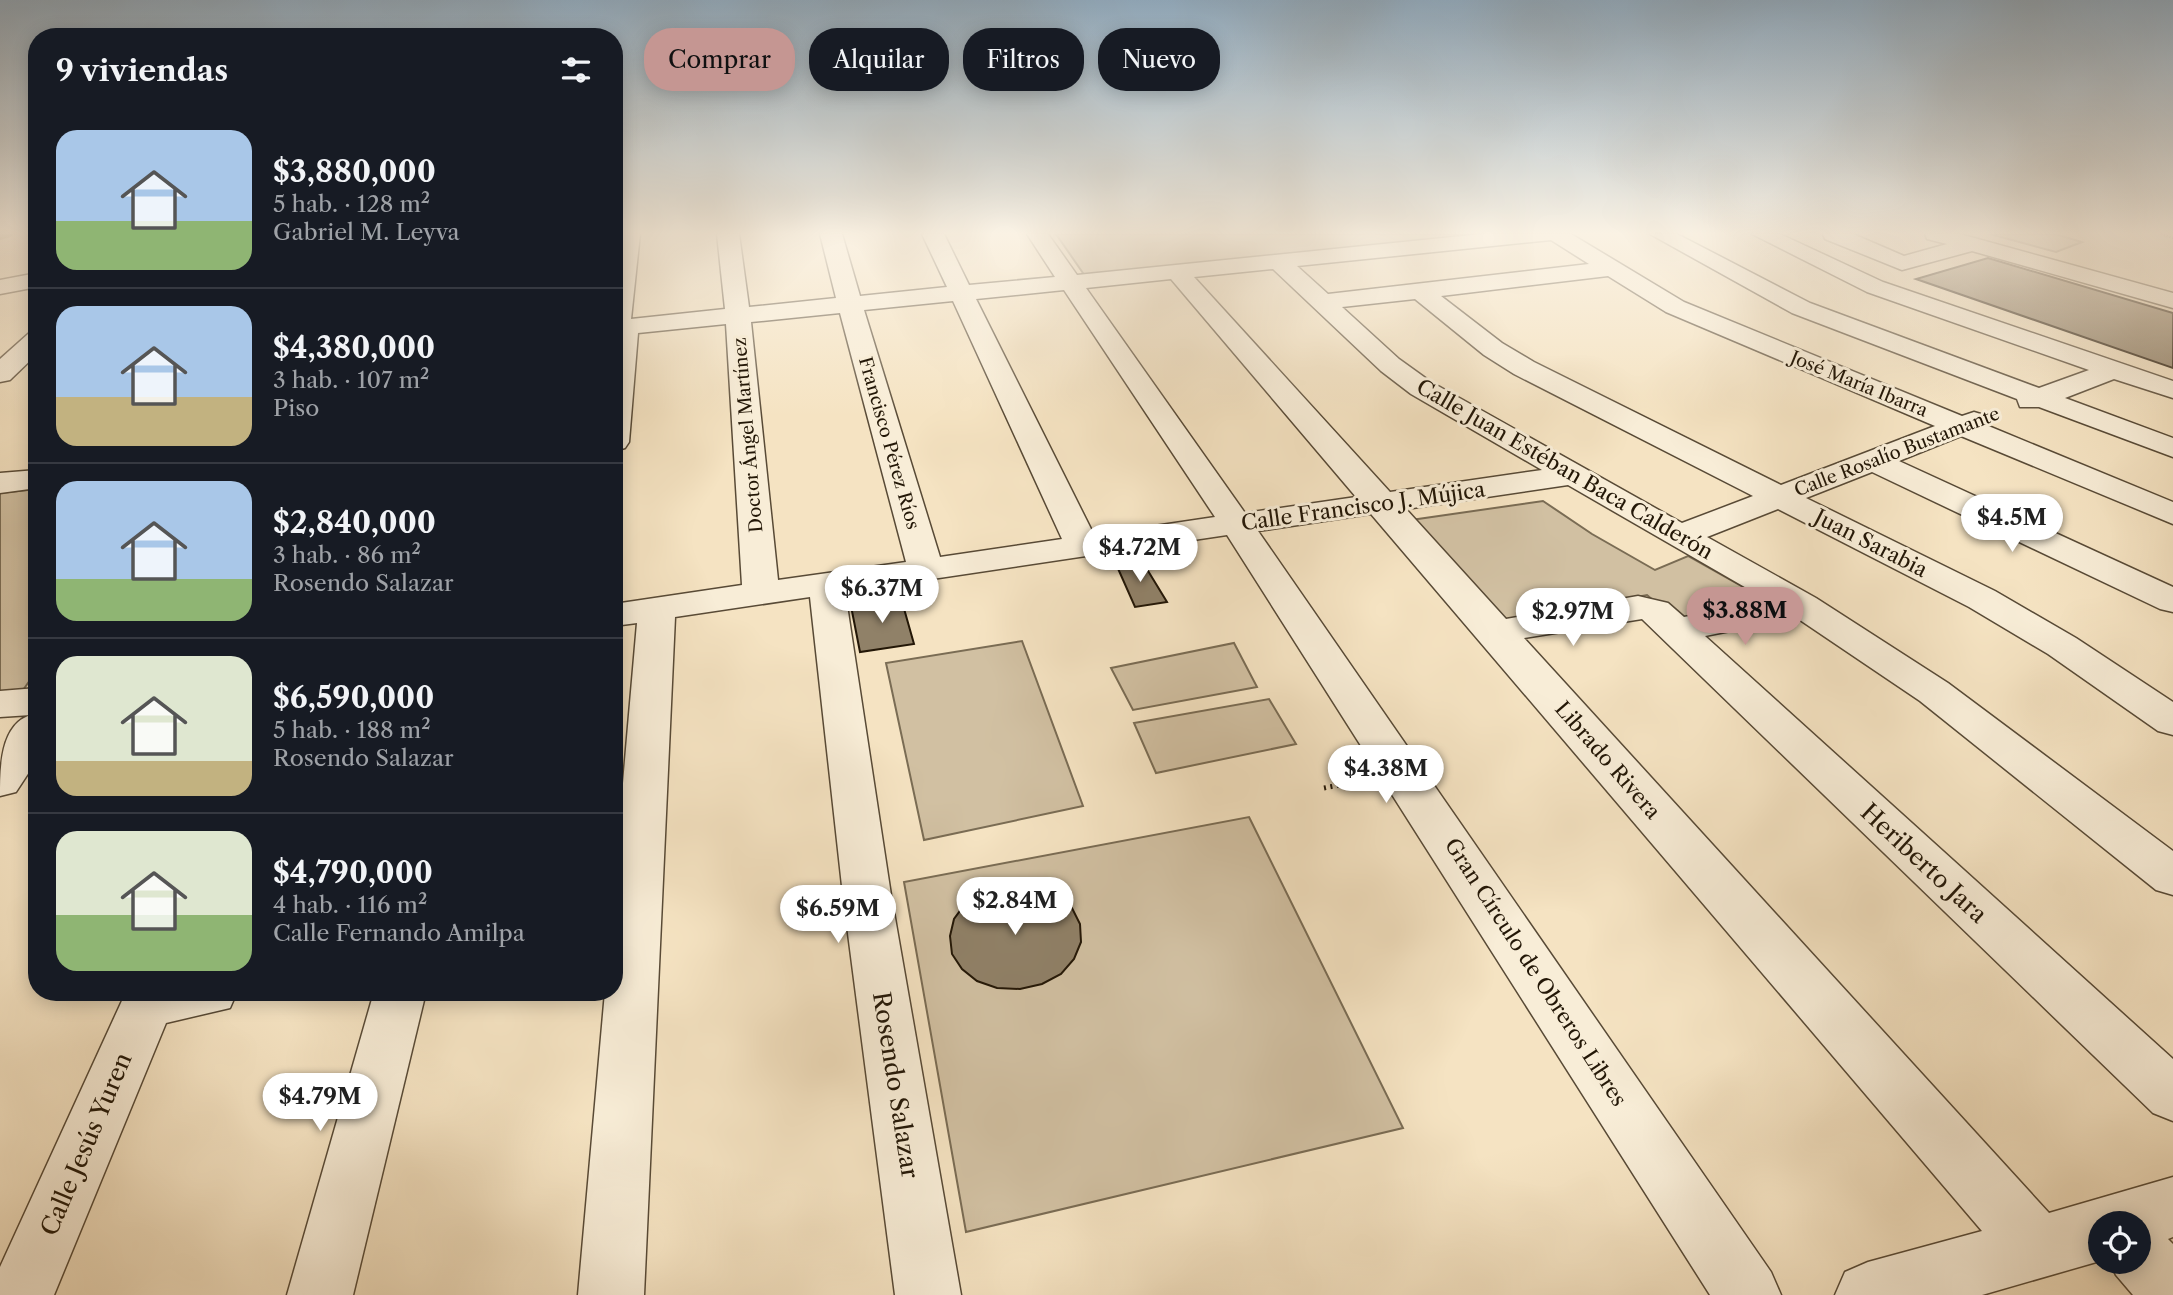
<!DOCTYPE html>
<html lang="es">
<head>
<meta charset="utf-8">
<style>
  :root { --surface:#171b24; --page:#20242c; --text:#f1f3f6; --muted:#9ea1a6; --line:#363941; --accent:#c59692 }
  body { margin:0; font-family:"Libre Caslon Text",serif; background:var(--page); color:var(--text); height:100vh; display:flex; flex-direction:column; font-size:26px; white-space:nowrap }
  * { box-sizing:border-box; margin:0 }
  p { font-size:23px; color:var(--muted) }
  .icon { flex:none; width:38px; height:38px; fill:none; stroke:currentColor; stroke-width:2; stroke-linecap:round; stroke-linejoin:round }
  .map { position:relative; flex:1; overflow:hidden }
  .sheet { position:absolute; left:28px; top:28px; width:595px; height:973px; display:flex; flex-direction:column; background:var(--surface); border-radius:28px; box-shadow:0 4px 18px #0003 }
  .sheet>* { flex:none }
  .banner { position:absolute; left:644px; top:28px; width:665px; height:63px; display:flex; gap:14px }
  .tools { position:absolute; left:2088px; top:1211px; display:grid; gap:14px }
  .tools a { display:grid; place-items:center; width:63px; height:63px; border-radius:50%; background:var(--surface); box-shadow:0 4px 18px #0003; font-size:35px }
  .price { position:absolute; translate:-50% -60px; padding:0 16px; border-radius:24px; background:#fff; color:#222; font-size:23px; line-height:46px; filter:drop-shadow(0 2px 4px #0008) }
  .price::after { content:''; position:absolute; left:50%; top:42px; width:21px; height:16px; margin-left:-10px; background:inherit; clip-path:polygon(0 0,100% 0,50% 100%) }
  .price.on { background:var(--accent); color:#111 }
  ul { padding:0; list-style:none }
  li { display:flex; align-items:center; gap:21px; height:175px; padding:0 28px }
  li+li { border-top:2px solid var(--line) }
  li span { display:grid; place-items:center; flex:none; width:196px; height:140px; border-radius:21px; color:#555 }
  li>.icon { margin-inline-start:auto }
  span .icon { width:84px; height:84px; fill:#fffc; stroke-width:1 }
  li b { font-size:30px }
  h2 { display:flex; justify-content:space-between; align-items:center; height:84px; padding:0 28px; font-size:30px }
  .pill { padding:0 24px; border-radius:28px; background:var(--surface); box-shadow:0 4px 18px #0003; font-size:24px; line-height:63px }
  .pill.on { background:var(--accent); color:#111 }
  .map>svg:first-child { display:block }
  .green { fill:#d1c0a2; stroke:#7a6c54; stroke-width:2 }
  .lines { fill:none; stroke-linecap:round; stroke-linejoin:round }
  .stream { stroke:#766851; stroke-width:6 }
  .building { fill:#908168; stroke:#231707; stroke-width:2 }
  .minor-casing { stroke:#584a36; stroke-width:3 }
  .path-far1 { stroke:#231707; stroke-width:2.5; stroke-dasharray:1 2; stroke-linecap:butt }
  .path { stroke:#231707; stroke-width:5; stroke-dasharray:2 4.5; stroke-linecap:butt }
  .minor { fill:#f8edd7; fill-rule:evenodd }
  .labels { text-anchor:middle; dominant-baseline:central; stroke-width:6; stroke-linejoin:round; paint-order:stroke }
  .far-street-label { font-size:18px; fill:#231707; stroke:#f8edd7 }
  .street-label { font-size:21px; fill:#231707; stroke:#f8edd7 }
  .near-street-label { font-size:24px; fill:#231707; stroke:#f8edd7 }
</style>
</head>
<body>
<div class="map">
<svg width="2173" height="1295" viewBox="0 0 2173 1295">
  <rect width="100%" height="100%" fill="#f5e3c2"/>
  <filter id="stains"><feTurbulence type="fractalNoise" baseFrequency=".00286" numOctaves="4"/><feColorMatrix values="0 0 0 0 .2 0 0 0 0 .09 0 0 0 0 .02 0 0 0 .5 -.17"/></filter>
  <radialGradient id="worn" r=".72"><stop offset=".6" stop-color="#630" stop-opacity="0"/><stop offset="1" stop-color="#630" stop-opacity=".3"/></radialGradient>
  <g class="green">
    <path d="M1056,234H1505L1085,276Z"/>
    <path d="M1990,234H2055L2082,242L2056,252Z"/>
    <path d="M37,489V670L21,693L0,691V493Z"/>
    <path d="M1543,501L1592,534L1655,570L1688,556L1775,605L1679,622L1647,595L1504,622L1411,520Z"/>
    <path d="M1022,641L1083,806L924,840L886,663Z"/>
    <path d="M1234,643L1257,687L1133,710L1111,668Z"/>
    <path d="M1269,699L1296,744L1156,773L1134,723Z"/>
    <path d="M1249,817L1403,1128L966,1232L904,882Z"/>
  </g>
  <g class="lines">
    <path class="stream" d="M0,237L10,234"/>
  </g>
  <g class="building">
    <path d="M1988,258L2173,313V368L1916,279Z"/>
    <path d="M1142,561L1167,602L1135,607L1116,564Z"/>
    <path d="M901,598L914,644L860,652L851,606Z"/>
    <path d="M1021,884L1041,887L1059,896L1072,908L1080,924L1081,942L1074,959L1061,974L1042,984L1020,989L997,988L977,981L962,969L952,954L950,936L954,919L965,904L981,893L1000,886Z"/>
  </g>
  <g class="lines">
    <g class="minor-casing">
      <g id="minor">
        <path d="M618,234H640L631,319L725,309L717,234H739L749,307L836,298L820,234H842L860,296L947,287L922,234H944L969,285L1055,277L1027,234H1048L1077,275L1482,234H1571L1684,302L1962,416L1974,412L1984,415L1989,421L1986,425L2173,502V524L1961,436L1899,461L2173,587V612L2160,609L1872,472L1806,498L1995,591L2076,638L2173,702V735L2158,731L2048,654L1969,607L1778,509L1707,537L1816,598L1948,683L2173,851V895L2156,890L1920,701L1797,618L1705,636L2173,1059V1121L2153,1113L1642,619L1524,638L2049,1213L2173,1177V1237L2168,1239L2173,1244V1295H2133L2116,1275L2110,1262H2138V1223H2100V1261L1982,1295H1835L1845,1272L1868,1262L1982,1231L1371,514L1258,531L1771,1272L1781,1295H1710L1227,535L845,592L891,895L961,1295H895L843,895L810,597L675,617L644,1295H578L605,992H614V886L637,623L614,626V604L742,585L726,324L638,333L629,442L625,448L614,451V261ZM1551,240L1589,264L1328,294L1297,266ZM1273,269L1381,371L1411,394L1542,470L1390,492L1194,277ZM1608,276L1666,312L1935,426L1781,485L1534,362L1502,343L1441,296ZM1171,279L1356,497L1245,513L1086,288ZM1064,290L1215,517L1094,535L976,299ZM1415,299L1484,355L1514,374L1753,496L1682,523L1431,382L1399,359L1342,307ZM953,301L1062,539L940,557L864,310ZM840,313L906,562L778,580L751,322ZM1568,485L1769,601L1684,617L1668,603L1638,596L1506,619L1406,509Z"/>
        <path d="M1650,234H1677L1810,303L2039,388L2089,370L1867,292L1752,234H1780L1883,282L2173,381V398L2114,379L2065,398L2173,438V457L2039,407H2020L2017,399L1792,313Z"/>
        <path d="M1823,234H1853L1904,256L1947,244L1927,239L1925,234H1960L2173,293V308L1972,251L1902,270L1825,239Z"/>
        <path d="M37,273V287L0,294V280Z"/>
        <path d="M37,331V354L10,380L0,382V359L28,334Z"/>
        <path d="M37,470V488L0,493V473Z"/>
        <path d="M37,688V760L16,792L0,796C0,769 0,724 31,715L0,717V691Z"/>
        <path d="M126,992H237L230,1008L166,1023L54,1295H0V1267Z"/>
        <path d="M374,992H426L353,1295H287Z"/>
      </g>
    </g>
    <path class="path-far1" d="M2161,234L2173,238"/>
    <path class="path" d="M1324,788L1365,780"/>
    <use href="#minor" class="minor"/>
  </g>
  <linearGradient id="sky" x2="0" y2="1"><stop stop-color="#91abbf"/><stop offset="0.56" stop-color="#faf2e4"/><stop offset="1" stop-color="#faf2e4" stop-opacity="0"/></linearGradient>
  <rect width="2173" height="416" fill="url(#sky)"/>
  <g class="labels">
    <g class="far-street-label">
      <text transform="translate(1859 384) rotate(22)">José María Ibarra</text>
      <text transform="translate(748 435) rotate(-95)">Doctor Ángel Martínez</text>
      <text transform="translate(889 443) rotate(74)">Francisco Pérez Ríos</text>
      <text transform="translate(1897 452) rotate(-21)">Calle Rosalío Bustamante</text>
    </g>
    <g class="street-label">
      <text transform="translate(1565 469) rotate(30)">Calle Juan Estéban Baca Calderón</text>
      <text transform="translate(1363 506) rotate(-8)">Calle Francisco J. Mújica</text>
      <text transform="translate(1871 543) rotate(27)">Juan Sarabia</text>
      <text transform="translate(1608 760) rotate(49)">Librado Rivera</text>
      <text transform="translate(1536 972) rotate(57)">Gran Círculo de Obreros Libres</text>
    </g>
    <g class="near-street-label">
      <text transform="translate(1924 863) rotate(43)">Heriberto Jara</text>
      <text transform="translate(896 1085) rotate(81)">Rosendo Salazar</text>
      <text transform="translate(86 1144) rotate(-67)">Calle Jesús Yuren</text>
    </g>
  </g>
  <rect width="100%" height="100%" filter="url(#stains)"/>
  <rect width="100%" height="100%" fill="url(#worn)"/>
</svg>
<div class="tools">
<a><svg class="icon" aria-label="locate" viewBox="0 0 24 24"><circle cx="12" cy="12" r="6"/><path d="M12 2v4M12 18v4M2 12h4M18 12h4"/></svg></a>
</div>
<b class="price" style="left:2012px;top:554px">$4.5M</b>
<b class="price" style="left:1140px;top:584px">$4.72M</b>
<b class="price" style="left:882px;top:625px">$6.37M</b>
<b class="price on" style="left:1745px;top:647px">$3.88M</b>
<b class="price" style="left:1573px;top:648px">$2.97M</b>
<b class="price" style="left:1386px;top:805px">$4.38M</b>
<b class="price" style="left:1015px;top:937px">$2.84M</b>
<b class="price" style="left:838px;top:945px">$6.59M</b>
<b class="price" style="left:320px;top:1133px">$4.79M</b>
<div class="banner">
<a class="pill on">Comprar</a>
<a class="pill">Alquilar</a>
<a class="pill">Filtros</a>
<a class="pill">Nuevo</a>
</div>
<section class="sheet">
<h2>9 viviendas<svg class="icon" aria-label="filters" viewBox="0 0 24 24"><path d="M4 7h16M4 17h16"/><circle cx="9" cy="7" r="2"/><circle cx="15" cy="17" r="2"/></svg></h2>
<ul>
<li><span style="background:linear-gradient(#a9c7e8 65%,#8fb573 0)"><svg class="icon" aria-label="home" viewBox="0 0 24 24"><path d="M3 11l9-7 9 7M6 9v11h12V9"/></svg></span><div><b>$3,880,000</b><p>5 hab. · 128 m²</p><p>Gabriel M. Leyva</p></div></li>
<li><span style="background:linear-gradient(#a9c7e8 65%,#c2b280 0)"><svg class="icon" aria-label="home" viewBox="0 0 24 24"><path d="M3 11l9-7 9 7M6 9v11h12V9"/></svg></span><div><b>$4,380,000</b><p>3 hab. · 107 m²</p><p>Piso</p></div></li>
<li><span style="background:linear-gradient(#a9c7e8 70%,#8fb573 0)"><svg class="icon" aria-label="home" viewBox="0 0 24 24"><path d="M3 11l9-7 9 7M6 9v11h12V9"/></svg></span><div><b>$2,840,000</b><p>3 hab. · 86 m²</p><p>Rosendo Salazar</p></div></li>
<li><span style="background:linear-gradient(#dfe7d0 75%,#c2b280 0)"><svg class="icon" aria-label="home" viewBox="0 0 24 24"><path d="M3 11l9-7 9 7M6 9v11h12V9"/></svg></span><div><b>$6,590,000</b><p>5 hab. · 188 m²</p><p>Rosendo Salazar</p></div></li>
<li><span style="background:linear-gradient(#dfe7d0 60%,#8fb573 0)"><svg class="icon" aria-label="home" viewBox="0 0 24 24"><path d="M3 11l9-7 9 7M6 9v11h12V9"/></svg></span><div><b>$4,790,000</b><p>4 hab. · 116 m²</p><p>Calle Fernando Amilpa</p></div></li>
</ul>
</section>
</div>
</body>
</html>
